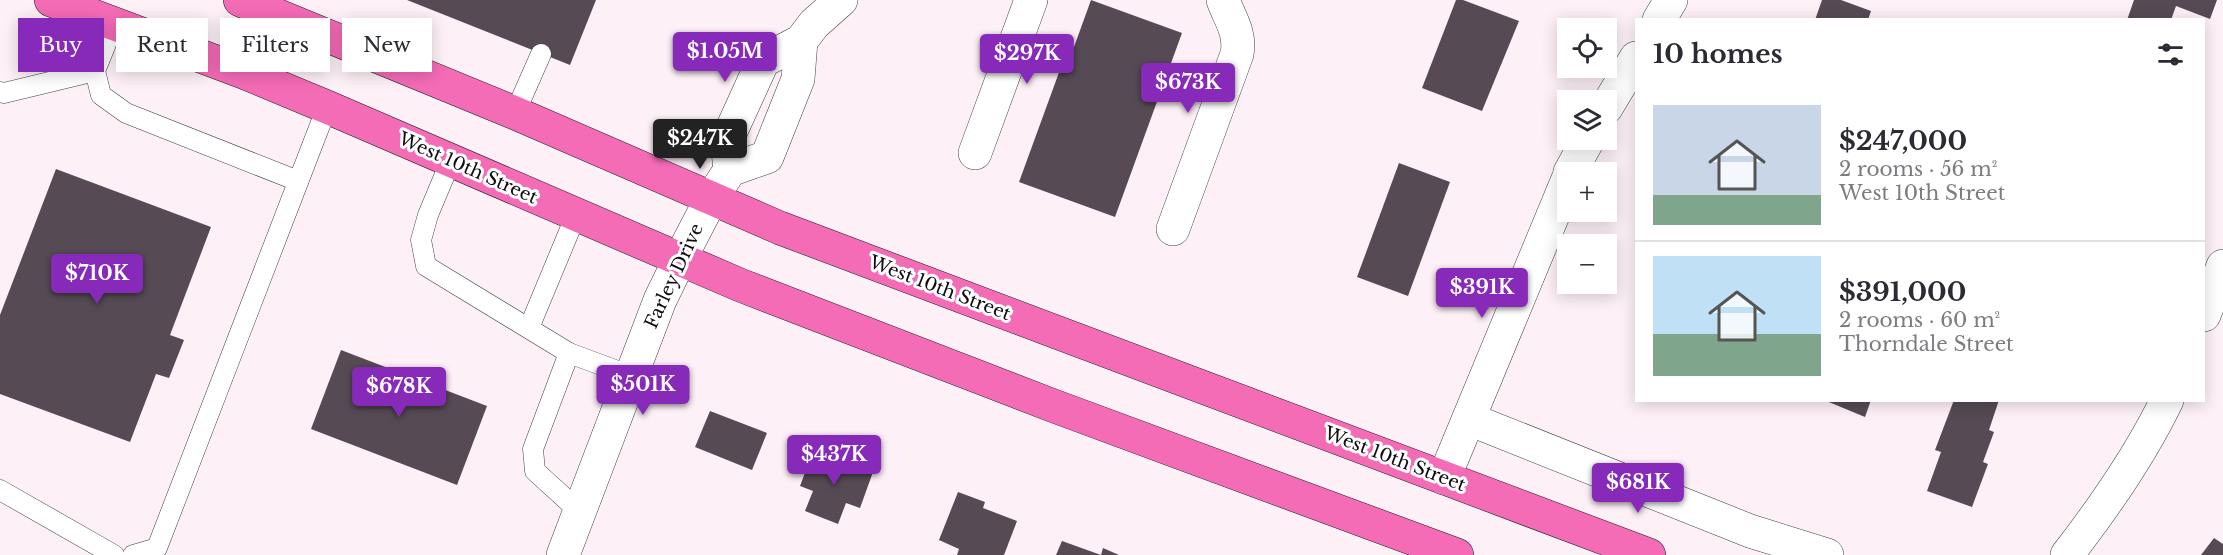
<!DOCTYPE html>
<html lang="en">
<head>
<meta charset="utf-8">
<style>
  :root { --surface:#fff; --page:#f2f2f3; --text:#2b2b33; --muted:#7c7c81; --line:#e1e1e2; --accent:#872aba }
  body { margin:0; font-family:"Libre Baskerville",serif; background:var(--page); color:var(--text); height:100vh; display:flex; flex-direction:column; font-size:22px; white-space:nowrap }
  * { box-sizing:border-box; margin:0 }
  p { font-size:20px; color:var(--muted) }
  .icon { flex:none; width:33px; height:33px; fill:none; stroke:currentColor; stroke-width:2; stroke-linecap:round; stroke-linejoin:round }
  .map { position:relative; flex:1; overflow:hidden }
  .sheet { position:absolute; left:1635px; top:18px; width:570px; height:384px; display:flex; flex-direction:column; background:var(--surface); border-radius:0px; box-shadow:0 3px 15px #0003 }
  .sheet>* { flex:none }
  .guide { position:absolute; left:18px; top:18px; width:570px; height:54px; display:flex; gap:12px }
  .tools { position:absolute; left:1557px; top:18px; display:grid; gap:12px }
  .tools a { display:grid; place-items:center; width:60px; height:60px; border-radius:0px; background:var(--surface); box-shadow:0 3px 15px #0003; font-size:30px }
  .price { position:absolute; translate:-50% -51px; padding:0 14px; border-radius:6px; background:var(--accent); color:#fff; font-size:20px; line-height:39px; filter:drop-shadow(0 2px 3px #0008) }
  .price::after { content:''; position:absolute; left:50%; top:36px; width:18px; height:14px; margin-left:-9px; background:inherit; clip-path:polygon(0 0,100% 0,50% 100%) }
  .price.active { background:#222; color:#fff }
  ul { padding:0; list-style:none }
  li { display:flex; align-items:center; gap:18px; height:150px; padding:0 18px }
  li+li { border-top:2px solid var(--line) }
  li span { display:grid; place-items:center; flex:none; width:168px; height:120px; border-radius:0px; color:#555 }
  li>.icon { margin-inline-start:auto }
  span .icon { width:72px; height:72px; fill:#fffc; stroke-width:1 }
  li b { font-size:26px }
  h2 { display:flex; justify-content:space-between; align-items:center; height:72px; padding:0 18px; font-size:26px }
  .chip { padding:0 21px; border-radius:0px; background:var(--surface); box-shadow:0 3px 15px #0003; font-size:21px; line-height:54px }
  .chip.active { background:var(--accent); color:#fff }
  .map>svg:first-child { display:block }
  .building { fill:#564b55 }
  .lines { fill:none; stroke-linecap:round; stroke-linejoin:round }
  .service-casing { stroke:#414141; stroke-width:21 }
  .minor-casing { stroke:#414141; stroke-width:34 }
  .primary-casing { stroke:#1f1f1f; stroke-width:34 }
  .service { stroke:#fff; stroke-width:20 }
  .minor { stroke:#fff; stroke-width:33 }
  .primary { stroke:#f46bb6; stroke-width:33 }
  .labels { text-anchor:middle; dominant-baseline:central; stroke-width:6; stroke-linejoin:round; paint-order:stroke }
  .street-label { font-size:18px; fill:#0e0e0e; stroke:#fff }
</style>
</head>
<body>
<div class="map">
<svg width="2223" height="555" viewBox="0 0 2223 555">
  <rect width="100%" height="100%" fill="#fef0f7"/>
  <g class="building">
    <path d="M407,0H596L570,65Z"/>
    <path d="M1091,0L1182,33L1115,217L1019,182L1065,56L1070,58Z"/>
    <path d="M1456,0H1463L1519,21L1482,111L1422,88Z"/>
    <path d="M1822,0H1841L1871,11L1868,20H1815Z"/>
    <path d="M2134,0H2217L2210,19L2176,6L2171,20H2127Z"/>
    <path d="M1399,163L1450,182L1408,296L1357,277Z"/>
    <path d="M56,169L211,227L170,335L184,340L169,378L156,374L130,442L0,394V315Z"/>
    <path d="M341,350L487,406L457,485L311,429Z"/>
    <path d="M1824,400H1871L1865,417Z"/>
    <path d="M1954,400H1999L1989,430L1994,432L1983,462L1988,464L1972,507L1927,491L1941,452L1935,450Z"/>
    <path d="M710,411L767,433L752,470L695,447Z"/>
    <path d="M814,449L873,472L860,508L846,503L838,524L805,511L813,491L800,486Z"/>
    <path d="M958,492L985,502L983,508L1017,521L1004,555H957L959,549L939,540Z"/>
    <path d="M2214,538L2223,544V555H2201Z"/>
    <path d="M1062,541L1101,555H1056Z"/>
    <path d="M1103,548L1119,555H1101Z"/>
  </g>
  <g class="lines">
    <g class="service-casing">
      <g id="service">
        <path d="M114,24L95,71L101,95L126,113L298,181"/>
        <path d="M0,92L4,93L95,71"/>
        <path d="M515,113L541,54"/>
        <path d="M451,160L428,215L421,240L426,266L569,353"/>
        <path d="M529,328L576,215"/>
        <path d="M0,490L114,555"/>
        <path d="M580,512L535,471L533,449L569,353L631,376"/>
        <path d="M133,555L157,548L327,107"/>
      </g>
    </g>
    <g class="minor-casing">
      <g id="minor">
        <path d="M1659,20L1671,0"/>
        <path d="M1606,108L1636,58"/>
        <path d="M975,153L1031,0"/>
        <path d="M730,170L727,140L763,61L801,41L814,24L841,0"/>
        <path d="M1570,172L1588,140"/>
        <path d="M1173,229L1237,54C1241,33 1230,19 1223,0"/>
        <path d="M2204,315L2223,266"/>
        <path d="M1469,419L1750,531L1827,555"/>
        <path d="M1444,478L1568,179"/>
        <path d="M563,555L660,300L680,259L711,199L730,170L767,157L798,79L801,41"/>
        <path d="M2067,555C2105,506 2140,456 2167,400"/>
      </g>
    </g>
    <g class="primary-casing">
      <g id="primary">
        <path d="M51,0L243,72L327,107L740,285L1054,406L1457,555"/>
        <path d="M240,0L515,113L780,228L1649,555"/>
      </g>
    </g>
    <use href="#service" class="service"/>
    <use href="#minor" class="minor"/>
    <use href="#primary" class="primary"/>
  </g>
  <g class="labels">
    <g class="street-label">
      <text transform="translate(468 168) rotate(24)">West 10th Street</text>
      <text transform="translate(674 276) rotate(-65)">Farley Drive</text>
      <text transform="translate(940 288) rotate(21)">West 10th Street</text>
      <text transform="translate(1395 459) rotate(21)">West 10th Street</text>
    </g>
  </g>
</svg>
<div class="tools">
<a><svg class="icon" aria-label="locate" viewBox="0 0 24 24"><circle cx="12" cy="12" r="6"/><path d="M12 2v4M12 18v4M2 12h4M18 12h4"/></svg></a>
<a><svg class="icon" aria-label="layers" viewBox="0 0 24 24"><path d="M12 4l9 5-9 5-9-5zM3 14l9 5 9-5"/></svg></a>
<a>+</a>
<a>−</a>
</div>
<b class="price" style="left:725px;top:83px">$1.05M</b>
<b class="price" style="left:1027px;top:85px">$297K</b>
<b class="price" style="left:1188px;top:114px">$673K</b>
<b class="price active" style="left:700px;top:170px">$247K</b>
<b class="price" style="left:97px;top:305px">$710K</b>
<b class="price" style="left:1482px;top:319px">$391K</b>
<b class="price" style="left:643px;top:416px">$501K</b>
<b class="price" style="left:399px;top:418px">$678K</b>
<b class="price" style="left:834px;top:486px">$437K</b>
<b class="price" style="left:1638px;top:514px">$681K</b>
<div class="guide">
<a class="chip active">Buy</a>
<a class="chip">Rent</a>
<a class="chip">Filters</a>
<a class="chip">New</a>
</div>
<section class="sheet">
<h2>10 homes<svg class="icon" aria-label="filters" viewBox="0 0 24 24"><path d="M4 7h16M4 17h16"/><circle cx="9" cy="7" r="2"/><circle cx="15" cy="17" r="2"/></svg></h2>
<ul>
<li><span style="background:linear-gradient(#c9d6e8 75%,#7fa58c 0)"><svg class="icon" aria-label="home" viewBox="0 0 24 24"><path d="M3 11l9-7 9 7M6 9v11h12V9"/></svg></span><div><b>$247,000</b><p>2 rooms · 56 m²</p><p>West 10th Street</p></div></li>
<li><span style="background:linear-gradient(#bfe0f5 65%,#7fa58c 0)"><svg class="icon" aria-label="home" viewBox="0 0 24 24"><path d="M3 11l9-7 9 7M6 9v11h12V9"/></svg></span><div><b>$391,000</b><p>2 rooms · 60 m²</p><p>Thorndale Street</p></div></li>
</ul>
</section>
</div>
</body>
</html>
